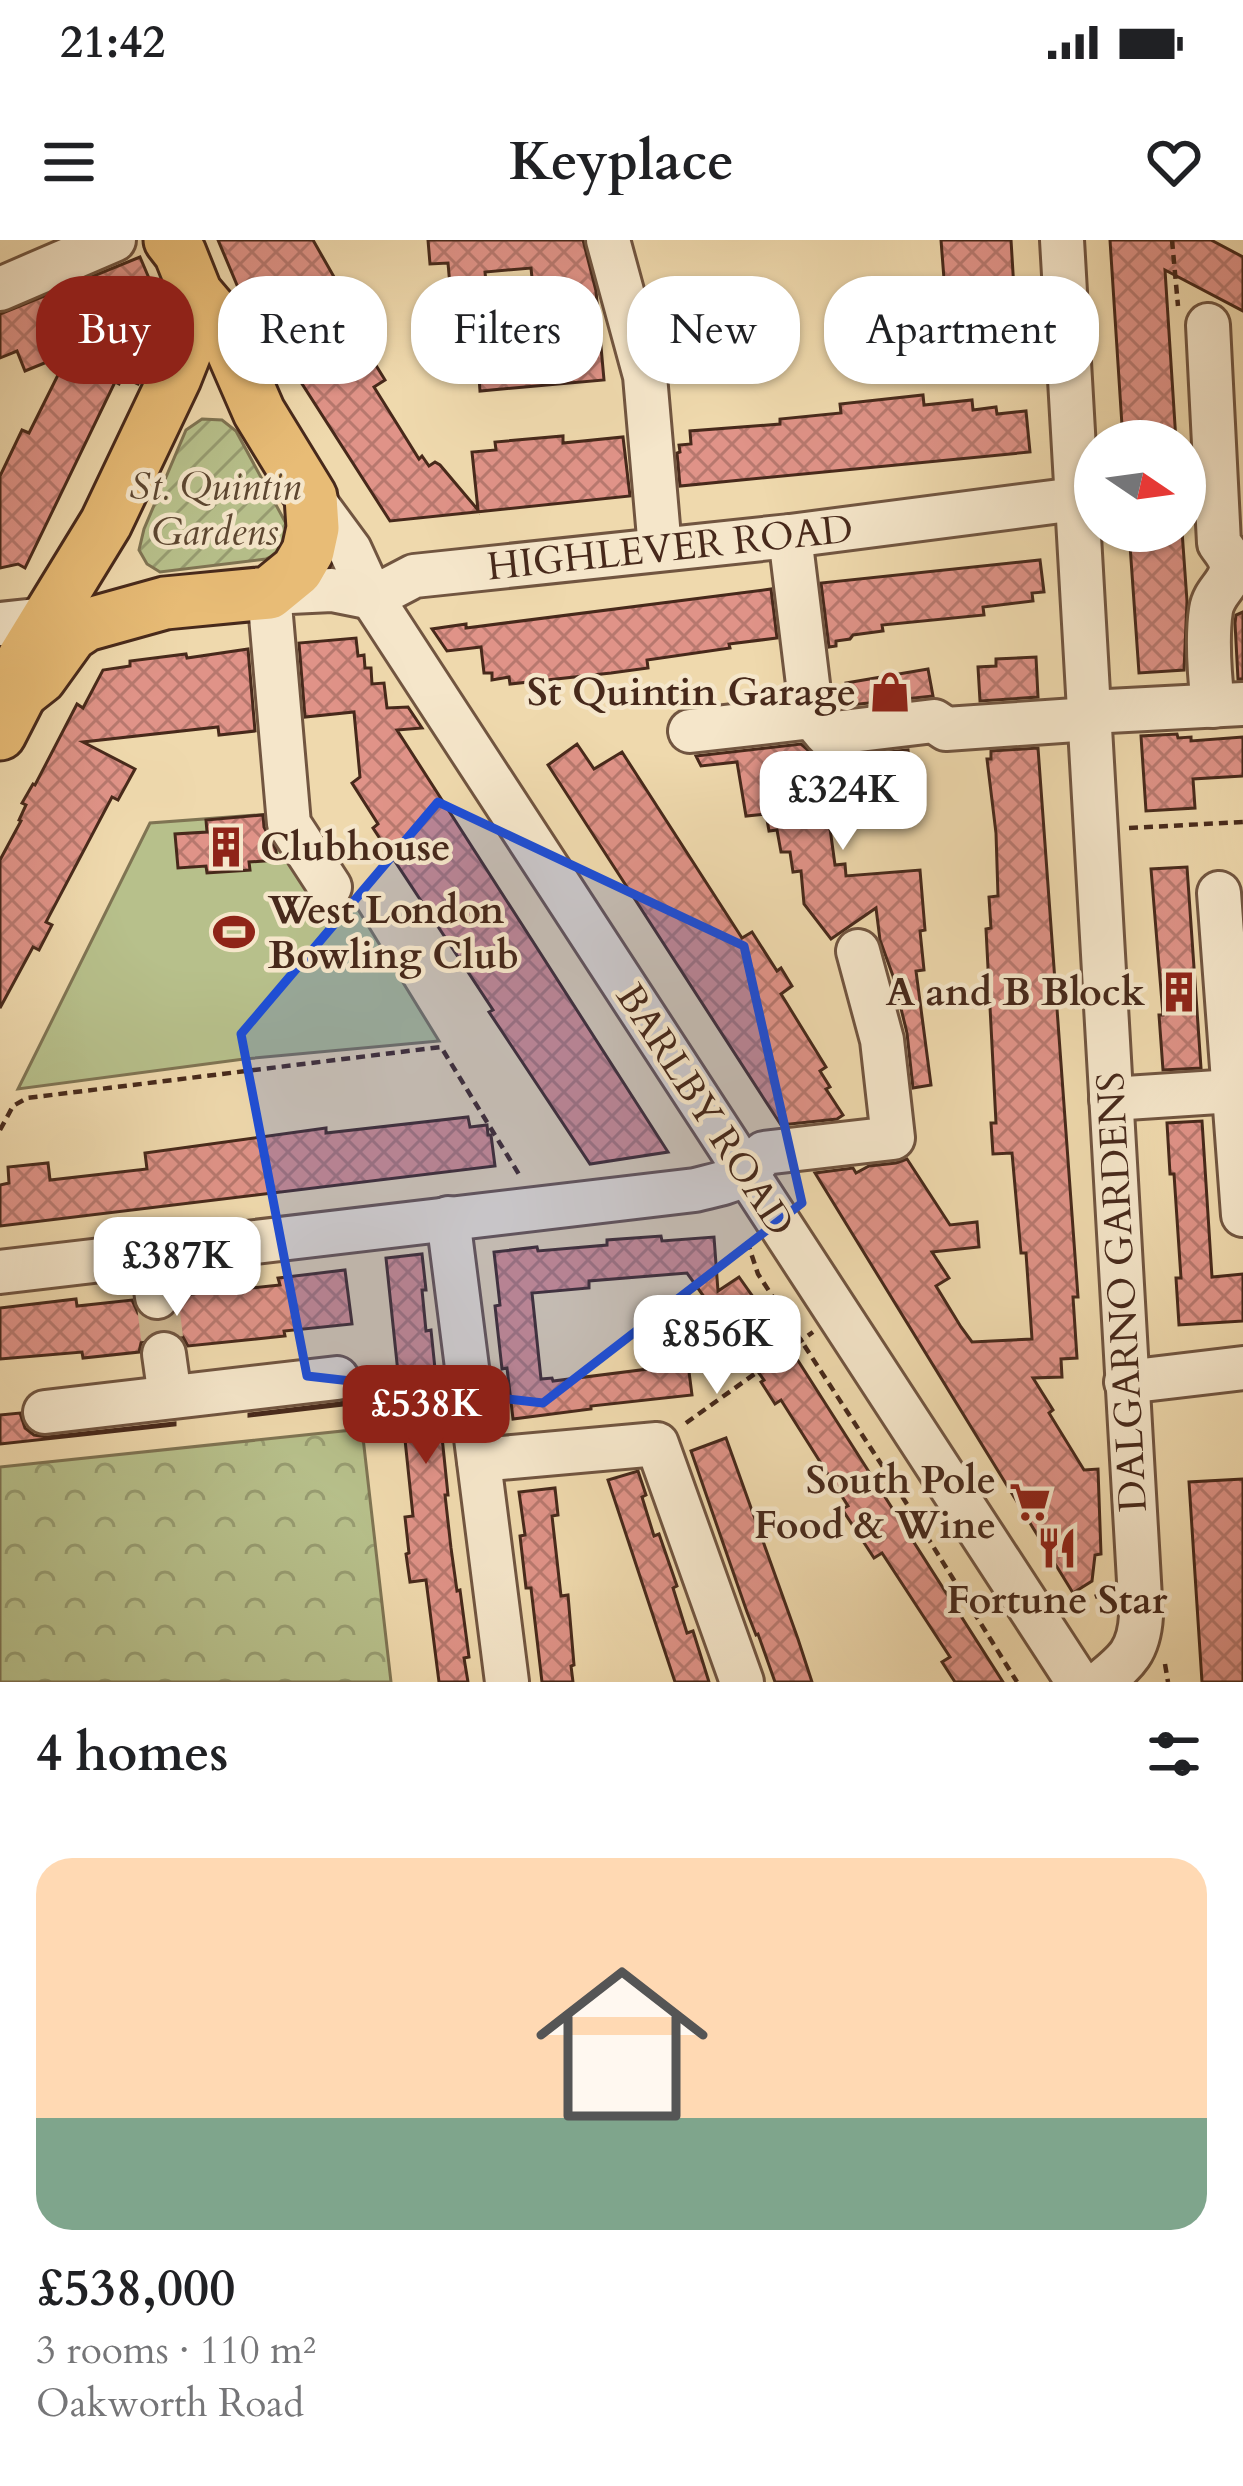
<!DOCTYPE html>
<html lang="en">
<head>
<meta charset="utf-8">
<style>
  :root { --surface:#fff; --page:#f2f2f2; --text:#202124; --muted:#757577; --line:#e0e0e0; --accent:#8f2418 }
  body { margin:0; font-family:Cardo,serif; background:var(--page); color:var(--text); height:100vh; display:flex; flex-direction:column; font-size:45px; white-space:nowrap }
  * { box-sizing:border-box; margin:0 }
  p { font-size:39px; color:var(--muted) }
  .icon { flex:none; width:66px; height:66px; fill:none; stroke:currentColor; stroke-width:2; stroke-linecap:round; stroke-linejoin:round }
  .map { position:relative; height:1442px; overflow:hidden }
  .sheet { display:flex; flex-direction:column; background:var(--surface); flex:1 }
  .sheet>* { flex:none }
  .top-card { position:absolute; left:36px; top:36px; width:1173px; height:108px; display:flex; gap:24px }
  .needle { width:78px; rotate:103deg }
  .controls { position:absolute; left:1074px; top:180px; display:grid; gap:24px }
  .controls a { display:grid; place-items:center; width:132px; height:132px; border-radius:50%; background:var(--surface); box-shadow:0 3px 9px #0004; font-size:60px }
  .price { position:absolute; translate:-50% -102px; padding:0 27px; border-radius:24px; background:#fff; color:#222; font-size:39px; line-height:78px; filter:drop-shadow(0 3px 6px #0008) }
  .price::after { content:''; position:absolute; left:50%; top:72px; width:36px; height:27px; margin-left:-18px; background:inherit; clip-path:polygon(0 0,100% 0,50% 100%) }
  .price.active { background:var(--accent); color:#fff }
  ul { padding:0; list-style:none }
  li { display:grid; align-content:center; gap:24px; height:636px; padding:0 36px }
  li+li { border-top:3px solid var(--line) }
  li span { display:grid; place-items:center; height:372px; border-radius:36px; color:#555 }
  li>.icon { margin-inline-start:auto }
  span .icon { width:216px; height:216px; fill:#fffc; stroke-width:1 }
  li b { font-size:51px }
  h2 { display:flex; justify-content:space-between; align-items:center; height:144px; padding:0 36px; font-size:51px }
  .tag { padding:0 42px; border-radius:48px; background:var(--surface); box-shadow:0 3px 9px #0004; font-size:42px; line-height:108px }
  .tag.active { background:var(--accent); color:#fff }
  .status { display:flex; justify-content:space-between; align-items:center; height:84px; padding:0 60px; background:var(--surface); direction:ltr }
  .status svg { height:33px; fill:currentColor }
  header { display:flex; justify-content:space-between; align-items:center; height:156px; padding:0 36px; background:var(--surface); font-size:54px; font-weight:600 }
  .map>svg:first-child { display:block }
  .park { fill:url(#park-crowns); stroke:#7f7453; stroke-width:3 }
  .garden { fill:url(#garden-furrows); stroke:#7f7453; stroke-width:3 }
  .pitch { fill:#b7c08b; stroke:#7f7453; stroke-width:3 }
  .building { fill:url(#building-cross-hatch); stroke:#47291b; stroke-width:3; fill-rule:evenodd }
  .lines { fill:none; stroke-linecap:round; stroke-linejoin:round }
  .minor-tunnel { stroke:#cdb690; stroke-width:42; stroke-dasharray:42 21; stroke-linecap:butt }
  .minor-casing { stroke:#715540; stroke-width:48 }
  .major-casing { stroke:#47291b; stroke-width:57 }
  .path { stroke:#47291b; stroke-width:4.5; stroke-dasharray:9 6; stroke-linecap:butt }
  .minor { stroke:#f5e6ca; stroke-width:42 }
  .major { stroke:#e8bc76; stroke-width:51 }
  .marked { fill:#1d4ed8; fill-opacity:0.2; stroke:#1d4ed8; stroke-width:9; stroke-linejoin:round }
  .labels { text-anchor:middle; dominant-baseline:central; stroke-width:9; stroke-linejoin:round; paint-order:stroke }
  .park-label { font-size:39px; font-style:italic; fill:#5d4731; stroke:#f5e6ca }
  .street-label { font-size:39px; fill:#47291b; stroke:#f5e6ca }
  .poi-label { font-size:39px; font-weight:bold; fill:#47291b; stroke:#f5e6ca; text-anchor:end }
</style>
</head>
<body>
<div class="status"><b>21:42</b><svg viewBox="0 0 49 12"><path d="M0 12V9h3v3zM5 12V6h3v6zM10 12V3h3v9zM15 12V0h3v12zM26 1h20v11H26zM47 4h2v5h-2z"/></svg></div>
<header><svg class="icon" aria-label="menu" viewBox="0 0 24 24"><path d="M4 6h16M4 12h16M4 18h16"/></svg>Keyplace<svg class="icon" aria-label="heart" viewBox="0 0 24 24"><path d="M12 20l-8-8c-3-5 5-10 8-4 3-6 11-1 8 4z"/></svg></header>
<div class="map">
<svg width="1243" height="1442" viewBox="0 0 1243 1442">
  <defs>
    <pattern id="park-crowns" width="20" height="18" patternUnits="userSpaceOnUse" patternTransform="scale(3)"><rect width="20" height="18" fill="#b7c08b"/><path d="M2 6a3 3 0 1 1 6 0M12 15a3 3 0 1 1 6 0" fill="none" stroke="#979c71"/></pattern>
    <pattern id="garden-furrows" width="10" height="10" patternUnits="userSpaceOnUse" patternTransform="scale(3)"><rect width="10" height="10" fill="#b7c08b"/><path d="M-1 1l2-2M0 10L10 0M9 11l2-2" fill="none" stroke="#979c71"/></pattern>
    <pattern id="building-cross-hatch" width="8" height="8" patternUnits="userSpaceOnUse" patternTransform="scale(3)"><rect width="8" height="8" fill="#e09388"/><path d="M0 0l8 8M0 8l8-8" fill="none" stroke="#b7786e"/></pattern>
  </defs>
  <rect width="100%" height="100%" fill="#efd9ad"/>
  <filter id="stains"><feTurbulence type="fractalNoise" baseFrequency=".00167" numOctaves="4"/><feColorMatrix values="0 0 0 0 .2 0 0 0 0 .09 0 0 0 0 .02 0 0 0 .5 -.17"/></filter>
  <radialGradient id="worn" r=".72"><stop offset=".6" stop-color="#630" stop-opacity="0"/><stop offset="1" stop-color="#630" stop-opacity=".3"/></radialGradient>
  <path class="park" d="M362,1189L391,1442H0V1227Z"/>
  <path class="garden" d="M202,179L222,180L236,191L289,289V302L280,313L266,319L160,332L147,324L139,310L144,289L186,190Z"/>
  <path class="pitch" d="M298,572L439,801L244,819L18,849L150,583Z"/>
  <g class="building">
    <path d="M218,0H313L338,44L329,49L385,140L374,147L419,219L422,216L429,226L435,222L440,225L478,270L472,212L496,210L495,202L563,196V203L623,197L630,256L390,281L279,108L275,103L269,102L245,64Z"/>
    <path d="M428,0H583L596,51L604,140L480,151L478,122L457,124L448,23L430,24ZM531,28L537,87L491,91L485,32Z"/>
    <path d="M941,0H1011L1018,115L979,118L978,95L959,96L953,38L944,39Z"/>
    <path d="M1110,0H1211L1243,17V71L1165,30L1176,201H1123Z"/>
    <path d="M140,17L165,76L155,107L138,144L122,137L119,144L115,142L25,328L18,324L0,328V236L22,190L29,193L69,113L25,131L17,111L0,118V74Z"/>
    <path d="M923,155L924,165L972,160L973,170L996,167L997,174L1026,171L1030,212L680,246L677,213L680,212L679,205L691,204L690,191L780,184V179L841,173L840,164Z"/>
    <path d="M1129,291H1182L1187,361L1184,430L1139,433Z"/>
    <path d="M1040,320L1044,352L1032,353L1033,361L983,367L984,375L882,385L883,391L853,395L850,399L836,401V406L829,407L821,343Z"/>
    <path d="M771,349L777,398L729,404L730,408L647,420L648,428L611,433L510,444L509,437L492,440V433H484L481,407L447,411L432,389L466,384V388Z"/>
    <path d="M1243,372V439H1238L1235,383L1236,375Z"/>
    <path d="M356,398L358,416L364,415L365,428H371L372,444L384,443L387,468L408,467L422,488L397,490L668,912L590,924L489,772L493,770L373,588L378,584L352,543L360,537L354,472L305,477L299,403Z"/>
    <path d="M248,409L255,491L219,495L218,487L83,502L135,529L118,560L112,557L46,682L52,685L39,710L33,707L0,768V620L21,581L19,580L26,565L22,563L33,544L35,545L77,464L83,468L103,430L130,426V421L186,414L187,418Z"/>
    <path d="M1036,417L1038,457L980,461L978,427L996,426V419Z"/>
    <path d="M928,429L933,456L850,465L846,443Z"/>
    <path d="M1177,494L1178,498L1191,497V501L1243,497V536L1193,539L1195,568L1146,571L1141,496Z"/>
    <path d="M577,504L594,529L622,512L742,698L752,692L777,731L781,728L792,746L781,754L826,827L820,831L830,847L826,849L843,875L837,879L781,885L548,525Z"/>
    <path d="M801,504L816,517L828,519L908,510L913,562L892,564L893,575L829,581L835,625L845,624L846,636L920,630L925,690L920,691L924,730L916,731L931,845L913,848L907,793L893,736L880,700L876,668L831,699L804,664L801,631L793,632L790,612H781L777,590L769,591L766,574L746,576L737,522L701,526L696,516Z"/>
    <path d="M1038,508L1078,1057H1073L1077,1118L1061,1119L1062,1137L1033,1138L1053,1170L1049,1173L1084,1230L1098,1229L1101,1314L1095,1315L1092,1341L1073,1353L815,933L853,928L856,933L869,926L896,923L907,919L950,985L977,982L979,1007L932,1012L949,1038L936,1046L961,1087L972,1102L1032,1099L1026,1013H1021L1012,913L993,914L991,883H996L986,689L991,688L989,657L998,656L996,593L987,519H991V511Z"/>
    <path d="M263,575L264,587L276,610L277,620L249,622L250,630L207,633L206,626L178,628L175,594L207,592L206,580Z"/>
    <path d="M1187,627L1201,828L1163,830L1159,775H1163L1151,629Z"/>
    <path d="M468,877L470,887L487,885L488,895H491L495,926L0,986V945L9,943L8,927L48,923L50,940L147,929L145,913L326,888V893Z"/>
    <path d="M1202,881L1212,1037L1243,1034V1081L1179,1085L1176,1038H1181L1174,934H1170L1167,883Z"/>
    <path d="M661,996L662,1001L714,997L718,1051L739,1037L797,1119L1003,1442H955L942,1422L950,1417L882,1313L874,1318L842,1269L848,1266L781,1160L775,1164L761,1142L764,1140L687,1033L589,1041V1048L532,1053L541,1139L552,1138L553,1141L688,1124L692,1155L591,1166V1169L513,1179L507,1128L502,1129L495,1066L500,1065L494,1012L537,1007L538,1011L607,1005V1000Z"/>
    <path d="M422,1014L426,1050H422L426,1091L431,1090L448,1255H445L451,1308L457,1351L460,1350L469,1417L464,1418L468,1442H439L426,1340L410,1342L406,1314L409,1313L405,1277L413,1276L386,1018Z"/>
    <path d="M345,1030L352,1084L284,1091L285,1096L188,1106L183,1097L175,1091L162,1089L148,1095L141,1103L139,1112L83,1118L82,1112L0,1119V1068L76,1059L77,1066L132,1060L138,1073L146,1080L159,1082L173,1076L180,1068L182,1055L280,1045L278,1038Z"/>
    <path d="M360,1149L361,1163L249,1176V1174L340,1163L351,1159Z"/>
    <path d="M20,1173L25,1188L34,1195L47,1197L175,1183V1185L0,1204V1175Z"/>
    <path d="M726,1198L798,1399L812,1442H775L758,1394L756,1395L747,1372L691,1211Z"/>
    <path d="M638,1231L646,1255L642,1257L654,1296L659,1294L677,1346L673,1348L687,1393L693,1391L709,1442H675L608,1240Z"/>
    <path d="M1243,1239V1442H1202L1189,1242Z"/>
    <path d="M555,1248L558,1275L552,1276L561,1356L568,1355L574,1425L571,1426L573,1442H542L531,1348H526L520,1296L525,1295L519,1252Z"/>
  </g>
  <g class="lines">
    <path class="minor-tunnel" d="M157,1057L164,1114"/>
    <g class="minor-casing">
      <g id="minor">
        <path d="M608,0L645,136L660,309"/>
        <path d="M1062,0L1141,1376C1139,1411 1127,1421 1101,1442"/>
        <path d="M0,49L114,0"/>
        <path d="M1208,85L1219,303C1225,312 1231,317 1231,328C1230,345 1214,351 1211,370C1207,396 1210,439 1213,466"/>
        <path d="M311,257L350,310L372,358L1078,1442"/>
        <path d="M790,296L812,477"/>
        <path d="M0,384L47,379"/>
        <path d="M1089,472L1243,464"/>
        <path d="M690,491L812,477L826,494L934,481L946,489L1090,479"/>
        <path d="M330,647L289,584L269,353L332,350L372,358L414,336L790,296L1076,259"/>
        <path d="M1219,653L1243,975"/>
        <path d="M1111,859L1233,851"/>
        <path d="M448,978L507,1442"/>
        <path d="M151,1013L157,1057"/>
        <path d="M0,1032L695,950C731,941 740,942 764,913L893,898L882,800L858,711"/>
        <path d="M164,1114L170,1157"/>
        <path d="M1126,1142L1243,1128"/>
        <path d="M45,1172L337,1138"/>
        <path d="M479,1220L657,1204L742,1442"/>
      </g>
    </g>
    <g class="major-casing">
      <g id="major">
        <path d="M21,453L40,438L71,395L86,385L165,363L269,353L297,330L308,311L313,288L311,257L259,172L219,80L196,53L180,13L170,0"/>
        <path d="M0,494L21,453L24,417L106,283L175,138L194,90L196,53"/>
      </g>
    </g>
    <g class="path">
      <path d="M1172,0L1178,66"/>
      <path d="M1129,588L1243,582"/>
      <path d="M0,890L13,866L27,858L441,807L520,936"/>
      <path d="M747,1001L758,1034L905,1261L1017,1442"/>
      <path d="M686,1183L813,1092"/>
      <path d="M1067,1368L1107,1352"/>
      <path d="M1165,1424L1168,1442"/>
    </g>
    <use href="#minor" class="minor"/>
    <use href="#major" class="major"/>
  </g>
  <path class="marked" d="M438,562L744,706L802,963L543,1163L307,1136L241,794Z"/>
  <defs>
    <g id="shop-bare" transform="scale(3.24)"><path d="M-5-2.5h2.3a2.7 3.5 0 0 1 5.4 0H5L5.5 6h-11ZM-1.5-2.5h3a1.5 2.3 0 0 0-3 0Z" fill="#8f2418" stroke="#f5e6ca" stroke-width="2.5" paint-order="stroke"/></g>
    <g id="building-bare" transform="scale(3.24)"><path d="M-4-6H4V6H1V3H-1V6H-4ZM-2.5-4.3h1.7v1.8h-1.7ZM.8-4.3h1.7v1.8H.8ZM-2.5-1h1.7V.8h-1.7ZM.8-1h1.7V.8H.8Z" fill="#8f2418" stroke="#f5e6ca" stroke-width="2.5" paint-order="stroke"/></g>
    <g id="stadium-bare" transform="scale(3.24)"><path d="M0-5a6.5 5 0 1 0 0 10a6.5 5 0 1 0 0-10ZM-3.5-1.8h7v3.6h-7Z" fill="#8f2418" stroke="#f5e6ca" stroke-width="2.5" paint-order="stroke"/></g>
    <g id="supermarket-bare" transform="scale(3.24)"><path d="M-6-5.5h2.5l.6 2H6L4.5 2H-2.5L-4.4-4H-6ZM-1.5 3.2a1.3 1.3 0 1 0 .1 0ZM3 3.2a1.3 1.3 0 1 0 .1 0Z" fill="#8f2418" stroke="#f5e6ca" stroke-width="2.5" paint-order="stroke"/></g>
    <g id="restaurant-bare" transform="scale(3.24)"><path d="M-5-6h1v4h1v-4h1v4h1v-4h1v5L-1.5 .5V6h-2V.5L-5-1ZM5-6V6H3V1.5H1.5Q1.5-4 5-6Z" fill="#8f2418" stroke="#f5e6ca" stroke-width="2.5" paint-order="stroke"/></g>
  </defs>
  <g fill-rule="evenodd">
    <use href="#shop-bare" x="890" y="452"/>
    <use href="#building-bare" x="226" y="607"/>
    <use href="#stadium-bare" x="234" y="692"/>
    <use href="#building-bare" x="1179" y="752"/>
    <use href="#supermarket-bare" x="1030" y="1262"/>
    <use href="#restaurant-bare" x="1057" y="1308"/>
  </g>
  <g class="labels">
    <g class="park-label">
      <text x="215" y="246">St. Quintin<tspan x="215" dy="45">Gardens</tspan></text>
    </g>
    <g class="street-label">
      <text transform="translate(670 308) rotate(-6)">HIGHLEVER ROAD</text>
      <text transform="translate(705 870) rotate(57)">BARLBY ROAD</text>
      <text transform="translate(1122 1052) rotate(-93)">DALGARNO GARDENS</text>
    </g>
    <g class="poi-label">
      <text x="856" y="452">St Quintin Garage</text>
      <text x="260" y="607" text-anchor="start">Clubhouse</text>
      <text x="268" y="670" text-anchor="start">West London<tspan x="268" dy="45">Bowling Club</tspan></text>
      <text x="1145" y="752">A and B Block</text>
      <text x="996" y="1240">South Pole<tspan x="996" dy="45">Food &amp; Wine</tspan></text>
      <text x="1057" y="1360" text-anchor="middle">Fortune Star</text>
    </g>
  </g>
  <rect width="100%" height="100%" filter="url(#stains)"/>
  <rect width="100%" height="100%" fill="url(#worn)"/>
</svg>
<div class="controls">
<a><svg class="needle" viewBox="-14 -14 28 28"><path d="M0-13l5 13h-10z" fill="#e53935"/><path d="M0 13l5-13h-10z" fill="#757577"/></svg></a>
</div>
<b class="price" style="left:843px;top:613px">£324K</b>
<b class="price" style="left:177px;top:1079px">£387K</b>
<b class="price" style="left:717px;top:1157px">£856K</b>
<b class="price active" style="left:426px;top:1227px">£538K</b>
<div class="top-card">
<a class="tag active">Buy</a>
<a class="tag">Rent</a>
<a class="tag">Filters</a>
<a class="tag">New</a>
<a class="tag">Apartment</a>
</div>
</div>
<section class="sheet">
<h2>4 homes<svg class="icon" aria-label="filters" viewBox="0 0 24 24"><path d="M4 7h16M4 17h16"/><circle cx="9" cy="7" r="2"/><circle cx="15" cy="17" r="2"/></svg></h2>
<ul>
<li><span style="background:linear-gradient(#ffd9b3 70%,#7fa58c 0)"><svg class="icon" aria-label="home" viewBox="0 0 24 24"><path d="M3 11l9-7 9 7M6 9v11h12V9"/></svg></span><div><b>£538,000</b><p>3 rooms · 110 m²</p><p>Oakworth Road</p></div></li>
</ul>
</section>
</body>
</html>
